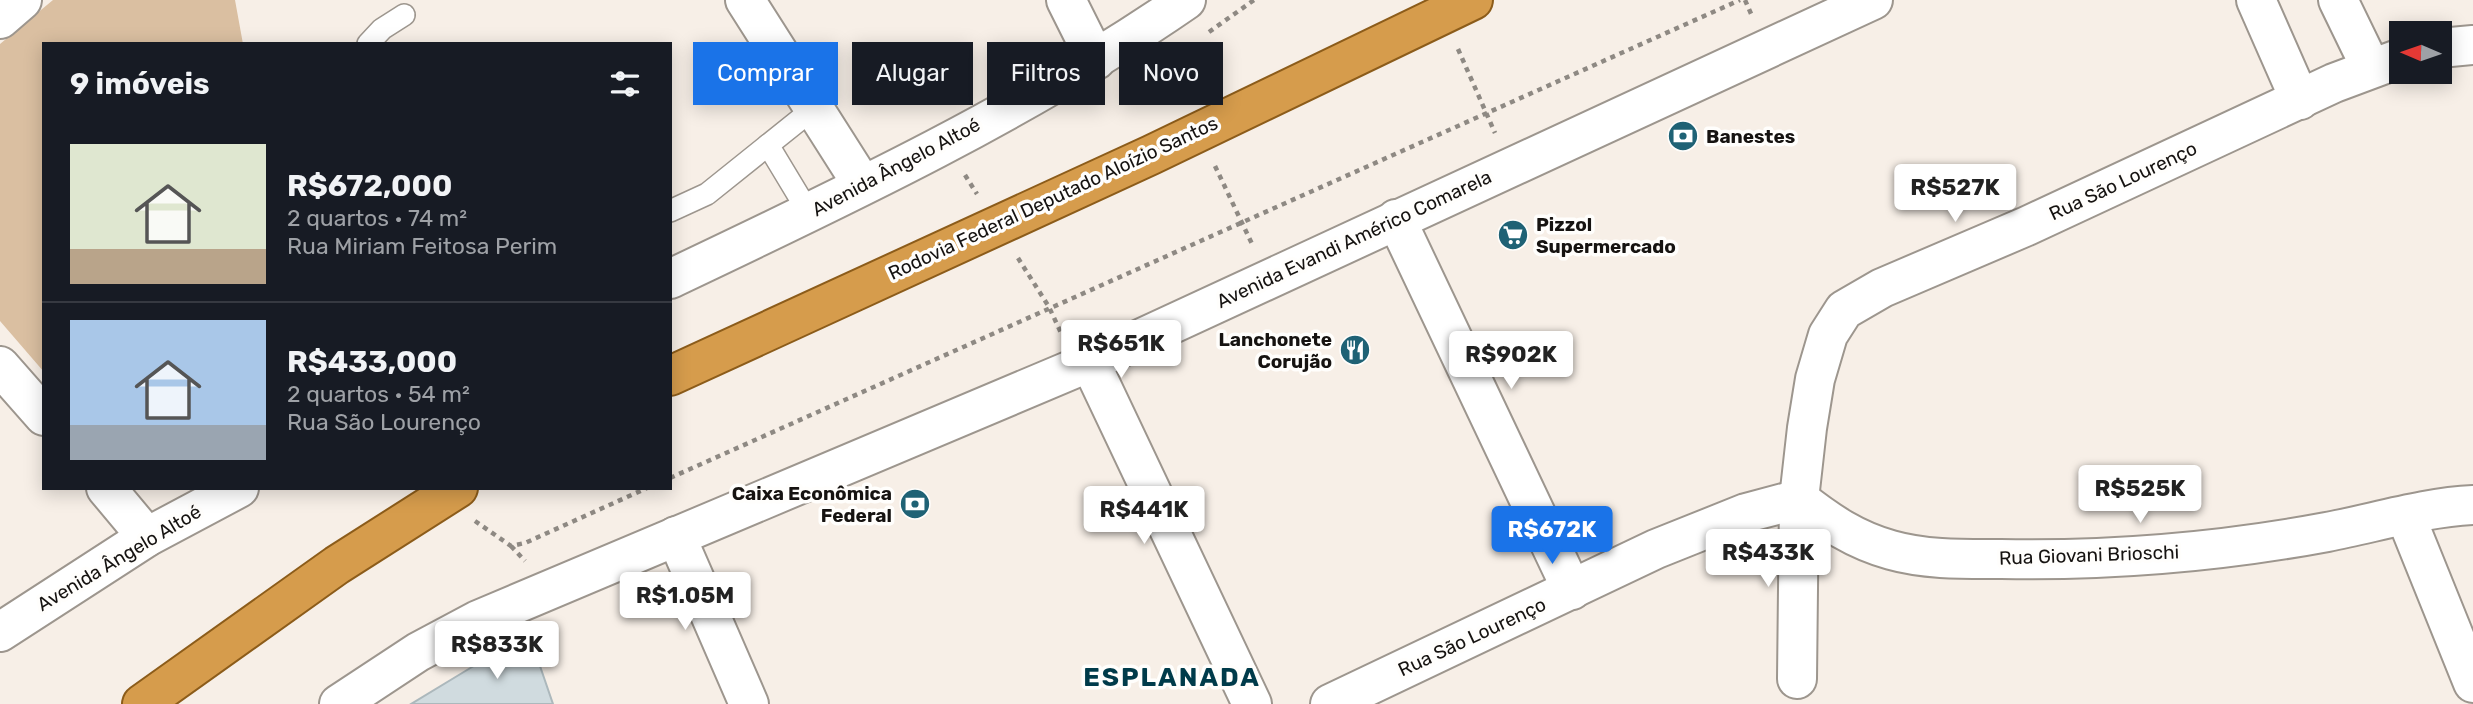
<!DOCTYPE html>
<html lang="pt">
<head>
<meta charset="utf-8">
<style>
  :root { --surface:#171b24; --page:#242831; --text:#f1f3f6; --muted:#9ea1a6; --line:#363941; --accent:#1a73e8 }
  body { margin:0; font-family:Rubik,sans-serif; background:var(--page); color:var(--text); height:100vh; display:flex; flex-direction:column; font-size:26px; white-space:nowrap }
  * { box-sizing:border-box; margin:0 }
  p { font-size:23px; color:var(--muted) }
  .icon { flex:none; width:38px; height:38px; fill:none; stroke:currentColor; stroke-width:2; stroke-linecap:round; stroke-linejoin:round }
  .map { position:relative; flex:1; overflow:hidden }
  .drawer { position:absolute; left:42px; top:42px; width:630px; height:448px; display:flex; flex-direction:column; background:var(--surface); border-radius:0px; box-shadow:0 4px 18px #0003 }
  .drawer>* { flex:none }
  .hud { position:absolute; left:693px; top:42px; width:665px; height:63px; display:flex; gap:14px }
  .needle { width:46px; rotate:272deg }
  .fabs { position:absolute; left:2389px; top:21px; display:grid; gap:14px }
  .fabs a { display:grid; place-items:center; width:63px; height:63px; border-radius:0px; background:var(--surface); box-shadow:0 4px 18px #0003; font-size:35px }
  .price { position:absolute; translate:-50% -60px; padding:0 16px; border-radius:7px; background:#fff; color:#222; font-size:23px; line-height:46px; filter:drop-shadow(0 2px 4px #0008) }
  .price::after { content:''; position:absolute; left:50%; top:42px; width:21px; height:16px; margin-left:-10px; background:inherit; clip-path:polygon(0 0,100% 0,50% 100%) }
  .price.selected { background:var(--accent); color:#fff }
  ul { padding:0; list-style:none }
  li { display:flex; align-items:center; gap:21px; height:175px; padding:0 28px }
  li+li { border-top:2px solid var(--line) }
  li span { display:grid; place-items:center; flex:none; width:196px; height:140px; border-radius:0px; color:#555 }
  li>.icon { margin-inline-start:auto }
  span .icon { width:84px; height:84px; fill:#fffc; stroke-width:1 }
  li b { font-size:30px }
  h2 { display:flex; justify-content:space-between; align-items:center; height:84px; padding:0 28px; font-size:30px }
  .pill { padding:0 24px; border-radius:0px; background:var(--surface); box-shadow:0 4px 18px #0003; font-size:24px; line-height:63px }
  .pill.selected { background:var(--accent); color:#fff }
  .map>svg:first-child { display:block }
  .green { fill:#dabfa1 }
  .building { fill:#d0dbdf; stroke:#acb8bc; stroke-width:2 }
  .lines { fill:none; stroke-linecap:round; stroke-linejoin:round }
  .service-casing { stroke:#9d968e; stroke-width:24 }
  .minor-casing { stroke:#9d968e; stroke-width:42 }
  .tertiary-casing { stroke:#9d968e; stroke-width:42 }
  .trunk-casing { stroke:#8c5c1a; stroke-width:42 }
  .path { stroke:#8e8983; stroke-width:4.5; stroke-dasharray:5 5; stroke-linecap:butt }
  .service { stroke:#fff; stroke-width:21 }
  .minor { stroke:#fff; stroke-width:38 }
  .tertiary { stroke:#fff; stroke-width:38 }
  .trunk { stroke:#d69c4c; stroke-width:38 }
  .labels { text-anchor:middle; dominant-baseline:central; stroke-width:7; stroke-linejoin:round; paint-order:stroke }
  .poi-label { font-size:19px; font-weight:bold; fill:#161311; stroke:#fffefc; text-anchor:start }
  .street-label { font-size:19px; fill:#161311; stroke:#fffefc }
  .district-label { font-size:26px; font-weight:bold; letter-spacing:2px; fill:#003b4a; stroke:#fffefc }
</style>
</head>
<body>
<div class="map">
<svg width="2473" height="704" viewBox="0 0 2473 704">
  <rect width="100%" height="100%" fill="#f7efe7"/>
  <path class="green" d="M53,0H235L243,44H44V372L0,321V44Z"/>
  <path class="building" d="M529,634L553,704H411L472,667Z"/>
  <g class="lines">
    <g class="service-casing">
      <g id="service">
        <path d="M368,44L382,29L404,15"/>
        <path d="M768,145L809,213"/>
        <path d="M670,211L707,194L813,109"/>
      </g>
    </g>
    <g class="minor-casing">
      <g id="minor">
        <path d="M745,0L862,184"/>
        <path d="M1066,0L1096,60"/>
        <path d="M2256,0L2300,100"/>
        <path d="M2338,0L2371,68"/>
        <path d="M0,19L22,0"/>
        <path d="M2440,48L2473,45"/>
        <path d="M1396,219L1572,590"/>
        <path d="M1090,362L1252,704"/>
        <path d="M0,366L44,416"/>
        <path d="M106,488L147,537"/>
        <path d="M1799,499C1828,522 1855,540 1891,550C1926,560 1965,559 2001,559C2110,561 2220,552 2327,532C2374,523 2426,507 2473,505"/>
        <path d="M2406,517L2473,683"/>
        <path d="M676,536L749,704"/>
        <path d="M1797,679L1799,499L1807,428L1815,379L1828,335L1844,310L1882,288L2027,226L2334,83L2401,58"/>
        <path d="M1330,704L1656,549L1746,513L1799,499"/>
      </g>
    </g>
    <g class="tertiary-casing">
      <g id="tertiary">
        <path d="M670,279C845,196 1027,110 1186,0"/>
        <path d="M0,632L147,537L239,488"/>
        <path d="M339,704L418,652L478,620L1090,362L1873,0"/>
      </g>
    </g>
    <g class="trunk-casing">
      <g id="trunk">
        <path d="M670,376L1151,155L1473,0"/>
        <path d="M142,704L337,565L458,488"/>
      </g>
    </g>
    <g class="path">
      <path d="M1745,0L1752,16"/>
      <path d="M1209,32L1254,0"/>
      <path d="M1458,49L1495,133"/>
      <path d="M1166,57L1184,101"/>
      <path d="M1215,166L1253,246"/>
      <path d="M965,175L977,194"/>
      <path d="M1018,258L1049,307L1062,335"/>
      <path d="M670,478L1740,0"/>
      <path d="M475,521L511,546L525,543L647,488"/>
      <path d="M511,546L525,561"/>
    </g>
    <use href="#service" class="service"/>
    <use href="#minor" class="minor"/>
    <use href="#tertiary" class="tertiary"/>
    <use href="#trunk" class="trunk"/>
  </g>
  <defs>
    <g id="bank-disc" transform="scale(1.575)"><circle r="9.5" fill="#1f6275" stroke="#fffefc"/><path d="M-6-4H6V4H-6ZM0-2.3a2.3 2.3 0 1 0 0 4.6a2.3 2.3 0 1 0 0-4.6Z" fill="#fff"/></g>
    <g id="supermarket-disc" transform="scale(1.575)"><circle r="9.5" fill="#1f6275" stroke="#fffefc"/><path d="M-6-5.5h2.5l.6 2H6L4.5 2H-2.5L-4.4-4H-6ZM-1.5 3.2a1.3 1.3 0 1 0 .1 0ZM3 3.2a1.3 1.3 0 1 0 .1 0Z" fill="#fff"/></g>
    <g id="restaurant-disc" transform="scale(1.575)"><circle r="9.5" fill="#1f6275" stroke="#fffefc"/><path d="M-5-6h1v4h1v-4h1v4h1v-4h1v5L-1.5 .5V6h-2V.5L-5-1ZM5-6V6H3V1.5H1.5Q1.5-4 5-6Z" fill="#fff"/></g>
  </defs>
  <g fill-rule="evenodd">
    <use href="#bank-disc" x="1683" y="136"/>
    <use href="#supermarket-disc" x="1513" y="235"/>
    <use href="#restaurant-disc" x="1355" y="350"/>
    <use href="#bank-disc" x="915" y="504"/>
  </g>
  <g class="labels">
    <g class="poi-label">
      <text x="1706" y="136">Banestes</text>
      <text x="1536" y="224">Pizzol<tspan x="1536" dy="22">Supermercado</tspan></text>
      <text x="1332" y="339" text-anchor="end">Lanchonete<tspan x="1332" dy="22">Corujão</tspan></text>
      <text x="892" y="493" text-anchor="end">Caixa Econômica<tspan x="892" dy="22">Federal</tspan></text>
    </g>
    <g class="street-label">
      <text transform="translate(896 167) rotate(-28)">Avenida Ângelo Altoé</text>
      <text transform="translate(2123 181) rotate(-25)">Rua São Lourenço</text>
      <text transform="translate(1053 198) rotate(-25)">Rodovia Federal Deputado Aloízio Santos</text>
      <text transform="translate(1354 239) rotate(-25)">Avenida Evandi Américo Comarela</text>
      <text transform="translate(2089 555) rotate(-2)">Rua Giovani Brioschi</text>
      <text transform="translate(119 558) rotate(-31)">Avenida Ângelo Altoé</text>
      <text transform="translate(1472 637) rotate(-25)">Rua São Lourenço</text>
    </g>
    <g class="district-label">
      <text x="1172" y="677">ESPLANADA</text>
    </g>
  </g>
</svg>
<div class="fabs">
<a><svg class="needle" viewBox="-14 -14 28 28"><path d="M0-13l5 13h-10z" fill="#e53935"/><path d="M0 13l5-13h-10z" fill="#9ea1a6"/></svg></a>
</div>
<b class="price" style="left:1955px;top:224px">R$527K</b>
<b class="price" style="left:1121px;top:380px">R$651K</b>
<b class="price" style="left:1511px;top:391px">R$902K</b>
<b class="price" style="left:2140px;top:525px">R$525K</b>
<b class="price" style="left:1144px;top:546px">R$441K</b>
<b class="price selected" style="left:1552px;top:566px">R$672K</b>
<b class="price" style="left:1768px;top:589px">R$433K</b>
<b class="price" style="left:685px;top:632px">R$1.05M</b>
<b class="price" style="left:497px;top:681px">R$833K</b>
<div class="hud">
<a class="pill selected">Comprar</a>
<a class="pill">Alugar</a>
<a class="pill">Filtros</a>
<a class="pill">Novo</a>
</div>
<section class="drawer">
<h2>9 imóveis<svg class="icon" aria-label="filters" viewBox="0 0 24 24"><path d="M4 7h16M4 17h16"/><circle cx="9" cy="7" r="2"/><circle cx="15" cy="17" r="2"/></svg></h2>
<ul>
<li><span style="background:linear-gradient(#dfe7d0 75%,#b9a48a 0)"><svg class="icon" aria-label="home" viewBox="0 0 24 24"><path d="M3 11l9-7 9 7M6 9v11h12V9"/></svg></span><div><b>R$672,000</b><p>2 quartos · 74 m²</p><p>Rua Miriam Feitosa Perim</p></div></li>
<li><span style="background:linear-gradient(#a9c7e8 75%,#9aa5b1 0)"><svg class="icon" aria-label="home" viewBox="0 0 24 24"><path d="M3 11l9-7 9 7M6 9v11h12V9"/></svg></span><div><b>R$433,000</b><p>2 quartos · 54 m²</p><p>Rua São Lourenço</p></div></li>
</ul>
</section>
</div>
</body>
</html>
